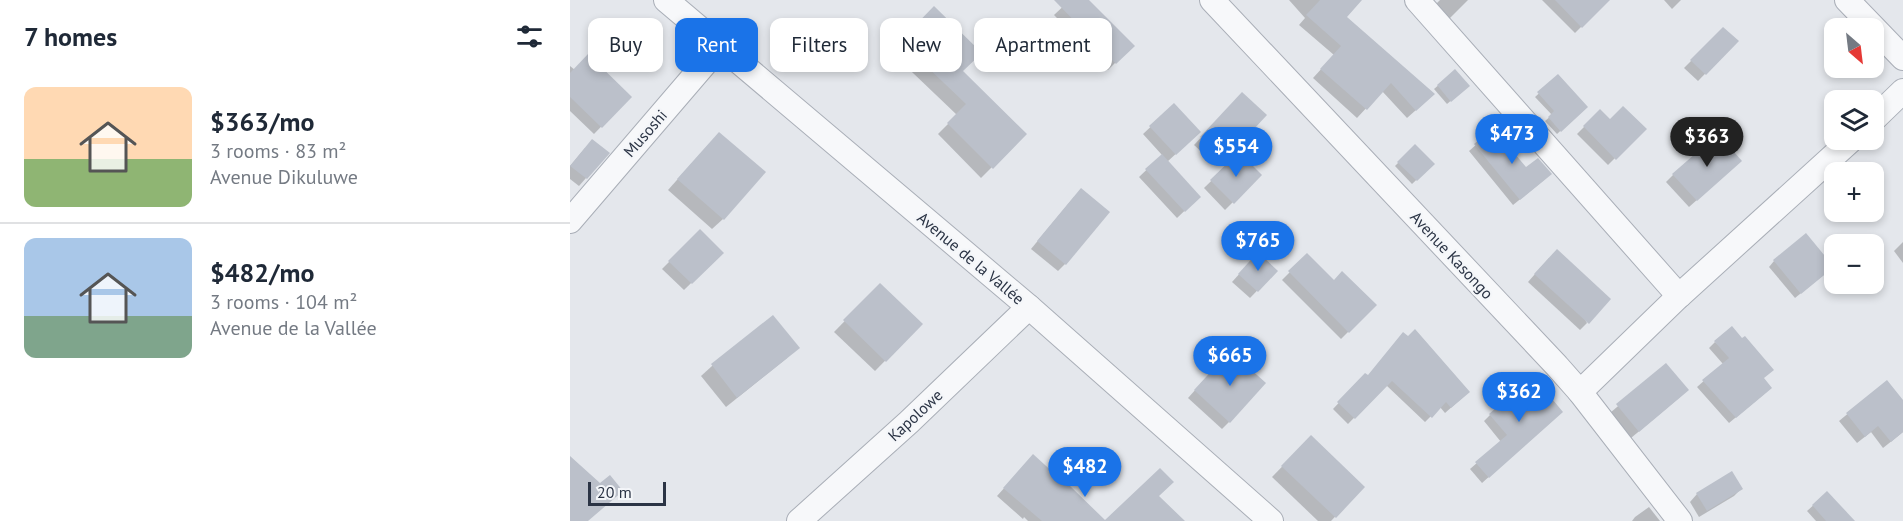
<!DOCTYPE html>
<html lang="en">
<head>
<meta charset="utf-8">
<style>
  :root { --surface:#fff; --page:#f6f6f7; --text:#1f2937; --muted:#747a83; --line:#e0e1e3; --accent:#1a73e8 }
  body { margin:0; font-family:"PT Sans",sans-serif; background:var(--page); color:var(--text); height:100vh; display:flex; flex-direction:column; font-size:22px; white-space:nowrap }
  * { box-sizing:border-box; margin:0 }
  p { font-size:20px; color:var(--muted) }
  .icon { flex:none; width:33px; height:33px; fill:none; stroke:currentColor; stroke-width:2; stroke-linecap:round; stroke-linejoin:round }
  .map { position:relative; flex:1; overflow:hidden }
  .details { display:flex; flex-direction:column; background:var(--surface); width:570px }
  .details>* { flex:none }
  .banner { position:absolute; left:18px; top:18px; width:570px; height:54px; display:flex; gap:12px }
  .needle { width:39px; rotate:152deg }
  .controls { position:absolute; left:1254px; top:18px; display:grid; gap:12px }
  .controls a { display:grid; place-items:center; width:60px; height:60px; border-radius:12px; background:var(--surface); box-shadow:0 3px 9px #0003; font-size:30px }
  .scale { position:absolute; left:18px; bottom:15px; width:78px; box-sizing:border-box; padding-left:6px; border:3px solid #2b3445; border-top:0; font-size:16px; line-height:21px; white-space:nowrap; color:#2b3445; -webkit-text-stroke:4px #f4f6f9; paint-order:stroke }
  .price { position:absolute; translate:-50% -51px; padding:0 14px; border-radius:21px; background:var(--accent); color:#fff; font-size:20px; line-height:39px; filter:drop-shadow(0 2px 3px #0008) }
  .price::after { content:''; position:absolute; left:50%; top:36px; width:18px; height:14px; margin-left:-9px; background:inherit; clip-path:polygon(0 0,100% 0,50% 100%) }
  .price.active { background:#222; color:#fff }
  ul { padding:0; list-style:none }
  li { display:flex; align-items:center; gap:18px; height:150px; padding:0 24px }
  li+li { border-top:2px solid var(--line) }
  li span { display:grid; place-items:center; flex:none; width:168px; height:120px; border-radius:12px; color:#555 }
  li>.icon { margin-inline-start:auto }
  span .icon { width:72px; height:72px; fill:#fffc; stroke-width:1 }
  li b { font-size:26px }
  h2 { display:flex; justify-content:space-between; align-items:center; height:72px; padding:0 24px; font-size:26px }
  .chip { padding:0 21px; border-radius:12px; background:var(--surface); box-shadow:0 3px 9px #0003; font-size:21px; line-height:54px }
  .chip.active { background:var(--accent); color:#fff }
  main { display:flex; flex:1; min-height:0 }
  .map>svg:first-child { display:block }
  .shadow { fill:#0003 }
  .building { fill:#bbc0ca }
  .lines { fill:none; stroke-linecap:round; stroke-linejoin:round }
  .street-casing { stroke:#a9aeb7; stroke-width:26 }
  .street { stroke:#f7f8fa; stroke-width:24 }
  .labels { text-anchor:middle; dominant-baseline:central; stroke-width:4.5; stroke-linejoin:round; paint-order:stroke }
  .street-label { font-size:16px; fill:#2b3445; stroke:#f4f6f9 }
</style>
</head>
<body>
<main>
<section class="details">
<h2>7 homes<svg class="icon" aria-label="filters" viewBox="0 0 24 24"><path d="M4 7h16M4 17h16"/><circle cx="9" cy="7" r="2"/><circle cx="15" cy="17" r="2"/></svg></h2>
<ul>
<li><span style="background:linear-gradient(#ffd9b3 60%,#8fb573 0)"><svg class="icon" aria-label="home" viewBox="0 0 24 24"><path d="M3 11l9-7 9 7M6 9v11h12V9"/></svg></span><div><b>$363/mo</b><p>3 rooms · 83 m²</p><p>Avenue Dikuluwe</p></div></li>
<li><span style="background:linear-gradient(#a9c7e8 65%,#7fa58c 0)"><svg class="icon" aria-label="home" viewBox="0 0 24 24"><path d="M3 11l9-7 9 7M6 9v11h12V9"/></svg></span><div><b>$482/mo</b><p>3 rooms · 104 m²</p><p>Avenue de la Vallée</p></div></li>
</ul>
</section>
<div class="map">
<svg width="1333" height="521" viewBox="0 0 1333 521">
  <rect width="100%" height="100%" fill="#e4e7ec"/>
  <g class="shadow">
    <path d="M500,0H517L562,46L538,70L484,15Z"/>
    <path d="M719,0H790L775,17L855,102L837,118L812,91L787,118L743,78L764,55L729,25L735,18Z"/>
    <path d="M870,0H898L879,19L865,5Z"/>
    <path d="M972,0H1034L1036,2L1005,33Z"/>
    <path d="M1094,0H1111L1102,9Z"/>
    <path d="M364,8L391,71L455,134L411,178L368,134L387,115L321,52Z"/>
    <path d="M1153,29L1167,41L1128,81L1114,68Z"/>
    <path d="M0,66L5,70L60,97L24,134L0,111Z"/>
    <path d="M885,71L898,86L877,104L864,89Z"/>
    <path d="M988,76L1016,107L987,134L975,121L982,115L965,97Z"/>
    <path d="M672,94L654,159L647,166L624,145Z"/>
    <path d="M604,105L622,139L597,162L629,197L607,218L569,177L592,155L573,134Z"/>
    <path d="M1030,111L1040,121L1074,129L1038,165L1007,134Z"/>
    <path d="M923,130L956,169L974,180L943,205L899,151Z"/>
    <path d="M139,144L153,219L142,229L98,190Z"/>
    <path d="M845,146L863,164L842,184L825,166Z"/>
    <path d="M15,148L38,153L9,186L0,179V166Z"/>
    <path d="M669,154L690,175L655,210L634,188Z"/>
    <path d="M1163,168L1119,207L1096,182L1103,175Z"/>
    <path d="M504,197L495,264L488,271L461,249Z"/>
    <path d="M130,231L152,253L114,290L92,269Z"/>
    <path d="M1333,242V263L1324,251Z"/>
    <path d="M737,255L764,282L805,305L771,339L712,280Z"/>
    <path d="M979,258L1017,323L1010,330L958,282Z"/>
    <path d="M681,261L706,271L680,298L662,282Z"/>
    <path d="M1204,261L1257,272L1225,298L1199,267Z"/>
    <path d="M310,285L350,325L305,371L264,332Z"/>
    <path d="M203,317L217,358L156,407L131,376L142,366Z"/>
    <path d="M838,338L892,398L875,413L870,407L855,422L816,385L778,424L763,409L795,375L797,377Z"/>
    <path d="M1145,342L1192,379L1194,394L1159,423L1127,387L1153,364L1139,348Z"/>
    <path d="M652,360L659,422L652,429L618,398Z"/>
    <path d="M1096,365L1110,397L1061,438L1040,413Z"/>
    <path d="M1316,382L1333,402V432L1313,448L1301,432L1287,443L1269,421Z"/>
    <path d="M920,415L985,418L912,483L900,469L931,442L914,421Z"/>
    <path d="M741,437L793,487L761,521H748L702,477Z"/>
    <path d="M456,464L527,521H458L454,517L453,519L427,496Z"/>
    <path d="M1171,489L1164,496L1129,517L1120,502L1127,494Z"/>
    <path d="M1257,493L1281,521H1246L1237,511Z"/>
    <path d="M1079,507L1090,521H1062L1065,517Z"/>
  </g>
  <g class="building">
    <path d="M484,0H519L565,46L546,64Z"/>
    <path d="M750,0H792L777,17L865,94L846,111L821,83L797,110L750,69L771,46L736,15Z"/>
    <path d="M985,0H1040L1012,28Z"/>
    <path d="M364,6L412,53L393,71L457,134L423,169L377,123L396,104L330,41Z"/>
    <path d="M1153,27L1169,41L1136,75L1120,60Z"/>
    <path d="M18,54L62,97L32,128L0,97V73Z"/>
    <path d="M885,69L900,86L881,102L867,85Z"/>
    <path d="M988,74L1018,107L991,132L978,117L984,111L967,92Z"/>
    <path d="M672,92L697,115L655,160L630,137Z"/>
    <path d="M604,103L631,132L606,155L579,126Z"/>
    <path d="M1053,106L1077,129L1046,160L1013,126L1030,109L1040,119Z"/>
    <path d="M923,128L956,167L968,158L982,174L950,200L904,144Z"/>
    <path d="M149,132L196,172L154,220L107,179Z"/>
    <path d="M1148,134L1172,161L1127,201L1102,174Z"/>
    <path d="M22,139L40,153L17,179L0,166Z"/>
    <path d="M845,144L865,164L847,181L827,162Z"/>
    <path d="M669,152L692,175L664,204L640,180Z"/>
    <path d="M592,154L631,197L615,212L575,169Z"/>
    <path d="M511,188L540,212L496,265L467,241Z"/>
    <path d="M130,229L154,253L122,284L98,261Z"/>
    <path d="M1236,233L1264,267L1231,294L1203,260Z"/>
    <path d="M987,249L1041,299L1019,324L964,274Z"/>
    <path d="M688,252L708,271L688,292L668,274Z"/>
    <path d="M737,253L764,280L772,271L807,305L779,333L718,271Z"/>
    <path d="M310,283L353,324L316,362L273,320Z"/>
    <path d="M203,315L230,348L167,398L141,364Z"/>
    <path d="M1162,326L1172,338L1175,336L1204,370L1194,378L1202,388L1166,418L1132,380L1159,358L1144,341Z"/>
    <path d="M845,329L900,392L881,408L876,402L862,418L822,381L785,419L767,402L795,373L798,375L833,332L838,336Z"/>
    <path d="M660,351L696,383L660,423L624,390Z"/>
    <path d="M1096,363L1119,390L1069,432L1046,404Z"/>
    <path d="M963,376L993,412L919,478L905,462L937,435L919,414Z"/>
    <path d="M1317,380L1333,400V432L1321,442L1308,426L1295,437L1276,413Z"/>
    <path d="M741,435L795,487L766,518L711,466Z"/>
    <path d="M463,454L498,486L499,485L535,520L590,468L604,482L589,496L615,521H472L433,488Z"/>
    <path d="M0,456L30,483L40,475L53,491L18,521H0Z"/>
    <path d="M1162,471L1173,489L1137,511L1126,493Z"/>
    <path d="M1257,491L1285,521H1256L1242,505Z"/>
  </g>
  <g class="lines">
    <g class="street-casing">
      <g id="street">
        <path d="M96,0L459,307L701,521"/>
        <path d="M642,0L987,366L1010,392L1110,521"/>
        <path d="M847,0L1109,296"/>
        <path d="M1277,0L1333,58"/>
        <path d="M1304,119L1333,91"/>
        <path d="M0,221L150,46"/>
        <path d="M1010,392L1109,296L1281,140"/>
        <path d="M229,521L339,422L459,307"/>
      </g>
    </g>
    <use href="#street" class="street"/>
  </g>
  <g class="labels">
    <g class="street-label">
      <text transform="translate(75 133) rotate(-49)">Musoshi</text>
      <text transform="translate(882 255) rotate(47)">Avenue Kasongo</text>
      <text transform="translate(401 258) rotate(40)">Avenue de la Vallée</text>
      <text transform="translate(345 415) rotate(-43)">Kapolowe</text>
    </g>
  </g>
</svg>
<div class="controls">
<a><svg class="needle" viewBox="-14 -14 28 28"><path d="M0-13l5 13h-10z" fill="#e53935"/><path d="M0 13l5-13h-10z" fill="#747a83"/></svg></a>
<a><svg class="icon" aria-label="layers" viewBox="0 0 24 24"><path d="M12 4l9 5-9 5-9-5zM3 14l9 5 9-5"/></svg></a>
<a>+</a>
<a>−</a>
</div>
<div class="scale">20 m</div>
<b class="price" style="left:942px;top:165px">$473</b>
<b class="price active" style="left:1137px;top:168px">$363</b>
<b class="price" style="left:666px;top:178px">$554</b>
<b class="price" style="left:688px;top:272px">$765</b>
<b class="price" style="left:660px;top:387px">$665</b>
<b class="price" style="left:949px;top:423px">$362</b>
<b class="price" style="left:515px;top:498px">$482</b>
<div class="banner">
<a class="chip">Buy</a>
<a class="chip active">Rent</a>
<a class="chip">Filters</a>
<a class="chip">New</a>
<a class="chip">Apartment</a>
</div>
</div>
</main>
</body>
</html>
